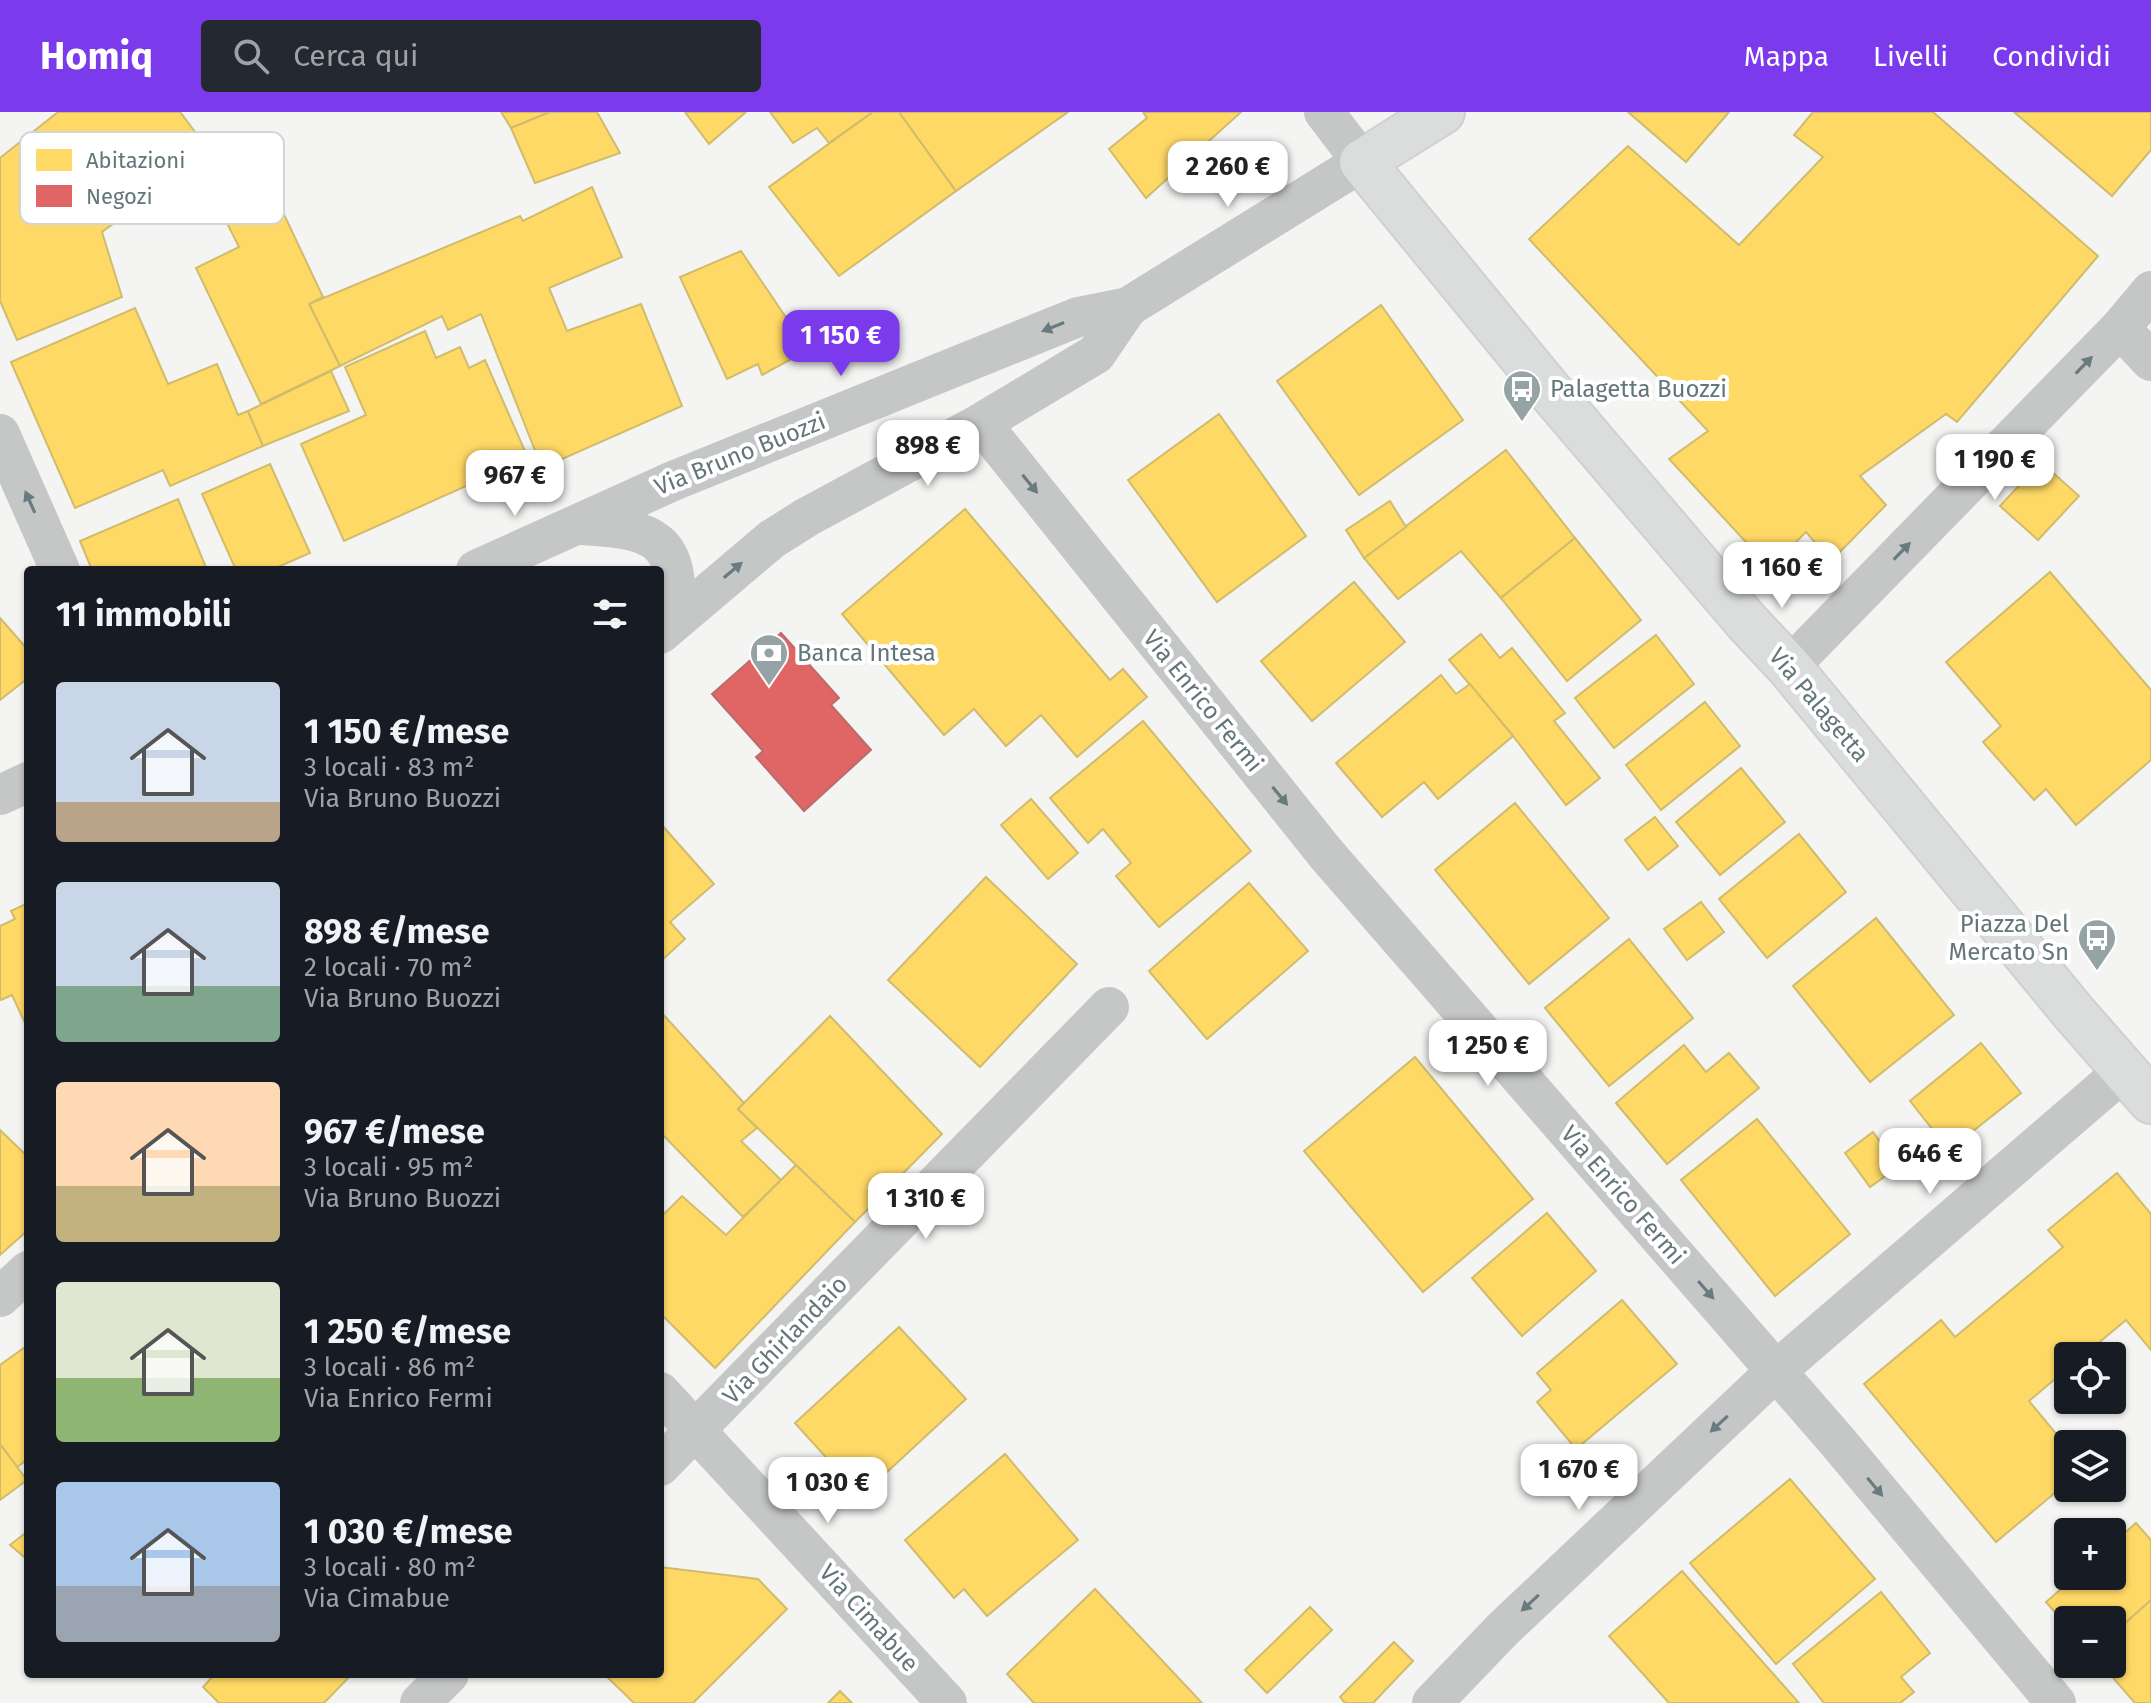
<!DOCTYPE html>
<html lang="it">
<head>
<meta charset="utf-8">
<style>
  :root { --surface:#171b24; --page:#242831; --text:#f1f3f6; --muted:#9ea1a6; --accent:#7c3aed }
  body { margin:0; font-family:"Fira Sans",sans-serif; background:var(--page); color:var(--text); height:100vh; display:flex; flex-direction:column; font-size:30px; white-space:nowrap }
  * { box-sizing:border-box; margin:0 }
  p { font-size:26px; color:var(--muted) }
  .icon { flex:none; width:44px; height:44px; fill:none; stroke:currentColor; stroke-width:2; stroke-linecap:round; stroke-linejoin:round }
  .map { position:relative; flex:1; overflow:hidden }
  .details { position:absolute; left:24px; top:454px; width:640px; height:1112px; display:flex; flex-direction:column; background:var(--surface); border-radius:8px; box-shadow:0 2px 6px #0004 }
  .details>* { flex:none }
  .controls { position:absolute; left:2054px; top:1230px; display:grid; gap:16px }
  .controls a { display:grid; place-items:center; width:72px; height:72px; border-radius:8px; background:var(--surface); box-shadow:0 2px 6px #0004; font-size:40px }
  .price { position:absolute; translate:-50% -68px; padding:0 18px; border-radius:16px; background:#fff; color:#222; font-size:26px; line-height:52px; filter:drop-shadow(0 2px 4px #0008) }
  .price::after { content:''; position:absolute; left:50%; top:48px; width:24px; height:18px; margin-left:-12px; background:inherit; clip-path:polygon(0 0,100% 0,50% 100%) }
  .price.active { background:var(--accent); color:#fff }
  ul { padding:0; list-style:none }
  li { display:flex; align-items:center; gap:24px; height:200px; padding:0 32px }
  li span { display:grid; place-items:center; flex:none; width:224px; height:160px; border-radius:8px; color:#555 }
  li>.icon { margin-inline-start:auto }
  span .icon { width:96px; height:96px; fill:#fffc; stroke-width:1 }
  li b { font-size:34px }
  h2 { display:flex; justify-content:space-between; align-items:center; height:96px; padding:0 32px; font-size:34px }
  header { display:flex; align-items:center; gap:48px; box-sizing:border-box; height:112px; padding:0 40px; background:var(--accent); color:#fff }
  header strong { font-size:38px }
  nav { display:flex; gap:44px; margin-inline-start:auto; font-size:28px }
  .search { width:560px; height:72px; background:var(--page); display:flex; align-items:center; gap:20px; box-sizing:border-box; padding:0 28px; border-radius:8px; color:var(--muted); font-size:30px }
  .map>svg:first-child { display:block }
  .homes { fill:#ffd966; stroke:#d0bc6c; stroke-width:2 }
  .shops { fill:#e06666; stroke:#ba6b6c; stroke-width:2 }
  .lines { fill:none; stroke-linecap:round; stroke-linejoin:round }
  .secondary-casing { stroke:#cfd0d0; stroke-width:48 }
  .street { stroke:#c5c7c7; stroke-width:40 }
  .secondary { stroke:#dbdddd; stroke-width:44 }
  .oneway { fill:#687b7e }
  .labels { text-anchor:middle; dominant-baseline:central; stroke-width:8; stroke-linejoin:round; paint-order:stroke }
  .poi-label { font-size:24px; fill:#63777a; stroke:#fff; text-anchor:start }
  .street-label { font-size:24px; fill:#63777a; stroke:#fff }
  .key { fill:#fff; stroke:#d0d6d7; stroke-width:2 }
  .key-label { font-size:22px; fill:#63777a }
</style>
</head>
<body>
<header>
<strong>Homiq</strong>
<div class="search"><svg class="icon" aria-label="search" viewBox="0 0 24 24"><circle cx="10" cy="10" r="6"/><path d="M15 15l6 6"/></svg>Cerca qui</div>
<nav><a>Mappa</a><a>Livelli</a><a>Condividi</a></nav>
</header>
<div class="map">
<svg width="2151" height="1591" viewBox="0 0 2151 1591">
  <rect width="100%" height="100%" fill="#f4f4f3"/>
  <g class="homes">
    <path d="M58,0H180L211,41L102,120L122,185L17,228L0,189V46Z"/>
    <path d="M501,0H550L511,16Z"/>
    <path d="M550,0H597L620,41L535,71L511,16Z"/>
    <path d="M685,0H746L709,32Z"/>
    <path d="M770,0H873L829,31L817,16L793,31Z"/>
    <path d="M873,0H899L956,79L839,164L769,75Z"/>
    <path d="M899,0H1068L956,79Z"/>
    <path d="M1143,0H1241L1146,86L1109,37L1147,6Z"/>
    <path d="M1628,0H1729L1686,50Z"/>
    <path d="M1813,0H1933L2098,144L1957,310L1946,302L1860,364L1886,393L1831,449L1806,420L1770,456L1669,347L1708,319L1529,127L1628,34L1739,133L1823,45L1794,23Z"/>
    <path d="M2014,0H2151V38L2112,84Z"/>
    <path d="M592,75L622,145L549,176L567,219L641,192L682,294L542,356L481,202L448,218L442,204L340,254L309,192L520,104L523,109Z"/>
    <path d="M272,77L323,185L309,192L340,254L261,292L196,156L239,135L222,101Z"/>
    <path d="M741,139L808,238L762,263L758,252L727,267L680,165Z"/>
    <path d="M1381,193L1463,308L1359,383L1277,269Z"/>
    <path d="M135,196L168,272L217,252L238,303L248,299L263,334L170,374L163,358L75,396L11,250Z"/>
    <path d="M425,219L436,246L460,235L469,256L485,248L528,346L344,429L301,332L366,303L345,255Z"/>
    <path d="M331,259L349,299L263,334L248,299Z"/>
    <path d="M1219,302L1306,424L1217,490L1128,368Z"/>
    <path d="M1506,338L1575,426L1501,486L1461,439L1398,487L1364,446Z"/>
    <path d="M2041,350L2079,384L2038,428L2000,394Z"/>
    <path d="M270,352L310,441L271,458H236L202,382Z"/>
    <path d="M178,387L207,458H92L80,429Z"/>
    <path d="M1390,389L1406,415L1364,446L1346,418Z"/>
    <path d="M965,397L1110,568L1123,557L1147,585L1077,645L1041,603L1006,634L974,597L944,623L842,502Z"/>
    <path d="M1575,426L1641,508L1567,569L1501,486Z"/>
    <path d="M2050,460L2151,578V648L2076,713L2046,677L2034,688L1983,630L2001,614L1946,550Z"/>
    <path d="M1354,470L1405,530L1312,609L1261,549Z"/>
    <path d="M0,506L28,538V566L0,588Z"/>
    <path d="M1481,522L1500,546L1512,536L1565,601L1554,609L1600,666L1566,693L1513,624L1449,548Z"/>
    <path d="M1656,523L1694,572L1614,636L1575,586Z"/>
    <path d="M1441,563L1456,582L1470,572L1513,624L1438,687L1424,670L1382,705L1336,651Z"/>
    <path d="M1705,590L1740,634L1661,698L1626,653Z"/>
    <path d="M1143,609L1251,739L1159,815L1116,764L1131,751L1103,717L1088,731L1050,686Z"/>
    <path d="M1741,656L1785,710L1720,763L1676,710Z"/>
    <path d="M1031,687L1078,741L1048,767L1001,713Z"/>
    <path d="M1515,691L1609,806L1529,872L1435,758Z"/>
    <path d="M1655,705L1678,734L1648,758L1625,728Z"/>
    <path d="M660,711L714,772L670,810L685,827L660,850Z"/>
    <path d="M1799,722L1846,780L1767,846L1719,787Z"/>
    <path d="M986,765L1077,852L980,955L888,868Z"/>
    <path d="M1249,771L1308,839L1207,927L1149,859Z"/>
    <path d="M1701,790L1724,820L1687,848L1664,817Z"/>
    <path d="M28,791V910L25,911L12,883L1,888L0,886V814L15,807L11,799Z"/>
    <path d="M1876,806L1954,903L1870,970L1793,874Z"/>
    <path d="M1629,827L1693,906L1609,974L1545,896Z"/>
    <path d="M660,899L744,991L738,997L757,1016L741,1029L781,1068L743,1105L660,1020Z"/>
    <path d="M830,904L942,1022L855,1110L738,997Z"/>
    <path d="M1981,931L2021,981L1949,1038L1910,989Z"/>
    <path d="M1684,933L1706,960L1729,941L1759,976L1667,1052L1616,991Z"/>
    <path d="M1415,945L1533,1087L1423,1180L1304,1039Z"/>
    <path d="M1757,1007L1850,1122L1775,1184L1681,1068Z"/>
    <path d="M0,1018L28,1045V1118L0,1143Z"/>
    <path d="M1873,1020L1898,1055L1870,1075L1845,1041Z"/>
    <path d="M796,1053L855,1110L715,1256L660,1201V1106L682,1084L726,1123Z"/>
    <path d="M2117,1061L2151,1102V1238L2126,1208L2083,1244H2068V1256L2029,1289L2068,1336V1370L1996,1430L1864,1272L1941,1208L1955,1225L2063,1135L2048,1118Z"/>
    <path d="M1547,1101L1596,1159L1522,1224L1472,1166Z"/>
    <path d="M1622,1188L1677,1252L1576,1337L1537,1290L1551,1278L1537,1261Z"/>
    <path d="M899,1215L966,1287L861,1384L795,1311Z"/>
    <path d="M28,1233V1347L17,1355L0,1332V1253Z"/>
    <path d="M0,1332L27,1368L0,1388Z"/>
    <path d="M1005,1342L1078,1428L987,1504L964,1477L954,1486L905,1428Z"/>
    <path d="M1790,1367L1875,1467L1776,1552L1690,1451Z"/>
    <path d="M2136,1411L2151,1428V1488L2112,1523V1508H2068V1515L2046,1490L2076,1464H2112V1432Z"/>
    <path d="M28,1419V1448L10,1433Z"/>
    <path d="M660,1455L758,1467L787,1497L693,1591H634L604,1562H660Z"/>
    <path d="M1682,1459L1799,1591H1669L1609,1524Z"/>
    <path d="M1095,1477L1202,1591H1034L1007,1562Z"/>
    <path d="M1881,1480L1930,1541L1901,1565L1914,1580L1900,1591H1824L1793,1552Z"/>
    <path d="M2151,1488V1591H2135L2101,1552H2112V1523Z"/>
    <path d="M1310,1495L1332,1518L1267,1581L1245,1558Z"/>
    <path d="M1394,1530L1413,1549L1373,1591H1345L1340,1585Z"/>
    <path d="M215,1562H352L324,1591H219L203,1575Z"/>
    <path d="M840,1579L852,1591H828Z"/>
  </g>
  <path class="shops" d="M781,521L839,586L831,593L871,638L804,699L756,645L763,639L712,582Z"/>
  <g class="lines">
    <g class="secondary-casing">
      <path id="secondary" d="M1442,0L1362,50L1554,284L1746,509L1789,555L2074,901L2151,989"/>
    </g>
    <g class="street">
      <path d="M2120,216L2151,249"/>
      <path d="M981,311L1327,743L1837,1329L2056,1591"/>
      <path d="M0,322L60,458"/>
      <path d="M581,413C655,417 682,426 674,508"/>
      <path d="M476,458L673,369L1078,205L1128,195L1362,50L1324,0"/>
      <path d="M660,522L772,427L807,405L981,311L1096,242L1128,195"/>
      <path d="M1789,555L2120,216L2151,179"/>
      <path d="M0,683L28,670"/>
      <path d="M0,1185L28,1159"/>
      <path d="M660,1280L947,1591"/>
      <path d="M660,1354L1109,895"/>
      <path d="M420,1591L449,1562"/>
      <path d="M1432,1591L1503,1517L1776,1259L2125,958"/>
    </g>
    <use href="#secondary" class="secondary"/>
  </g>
  <defs><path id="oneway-solid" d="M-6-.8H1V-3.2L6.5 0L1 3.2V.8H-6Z" transform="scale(2)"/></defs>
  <g class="oneway">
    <use href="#oneway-solid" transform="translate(1053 215) rotate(158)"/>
    <use href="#oneway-solid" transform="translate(2084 253) rotate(-46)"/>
    <use href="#oneway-solid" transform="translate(1030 372) rotate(51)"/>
    <use href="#oneway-solid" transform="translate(30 390) rotate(-114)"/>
    <use href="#oneway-solid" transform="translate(1902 439) rotate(-46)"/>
    <use href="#oneway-solid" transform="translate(733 458) rotate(-40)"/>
    <use href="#oneway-solid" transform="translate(1280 684) rotate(51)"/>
    <use href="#oneway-solid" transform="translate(1706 1178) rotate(49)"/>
    <use href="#oneway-solid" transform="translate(1719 1312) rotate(137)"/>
    <use href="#oneway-solid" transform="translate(1875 1375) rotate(50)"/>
    <use href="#oneway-solid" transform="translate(1530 1491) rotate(137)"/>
  </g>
  <defs>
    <g id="bus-pin" transform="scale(2)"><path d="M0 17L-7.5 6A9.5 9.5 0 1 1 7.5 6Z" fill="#96a3a4" stroke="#fff"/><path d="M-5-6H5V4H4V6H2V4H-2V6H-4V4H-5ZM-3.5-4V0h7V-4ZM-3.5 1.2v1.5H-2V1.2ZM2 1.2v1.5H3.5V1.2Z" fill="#fff"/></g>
    <g id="bank-pin" transform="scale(2)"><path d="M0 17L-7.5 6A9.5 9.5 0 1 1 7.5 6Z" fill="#96a3a4" stroke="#fff"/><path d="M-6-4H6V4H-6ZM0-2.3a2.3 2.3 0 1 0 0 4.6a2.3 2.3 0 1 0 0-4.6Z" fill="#fff"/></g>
  </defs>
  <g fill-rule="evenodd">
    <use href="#bus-pin" x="1522" y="277"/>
    <use href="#bank-pin" x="769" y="541"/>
    <use href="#bus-pin" x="2097" y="826"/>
  </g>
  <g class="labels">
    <g class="poi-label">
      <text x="1550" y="277">Palagetta Buozzi</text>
      <text x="797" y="541">Banca Intesa</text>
      <text x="2069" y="812" text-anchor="end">Piazza Del<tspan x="2069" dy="28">Mercato Sn</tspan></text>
    </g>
    <g class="street-label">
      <text transform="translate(740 342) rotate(-22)">Via Bruno Buozzi</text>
      <text transform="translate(1203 589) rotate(51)">Via Enrico Fermi</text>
      <text transform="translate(1819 593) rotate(50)">Via Palagetta</text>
      <text transform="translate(1623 1083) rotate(49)">Via Enrico Fermi</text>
      <text transform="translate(785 1228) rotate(-46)">Via Ghirlandaio</text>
      <text transform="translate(869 1506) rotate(48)">Via Cimabue</text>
    </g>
  </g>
  <rect x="20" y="20" width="264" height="92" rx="12" class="key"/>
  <rect x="36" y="37" width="36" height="22" fill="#ffd966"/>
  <rect x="36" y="73" width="36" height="22" fill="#e06666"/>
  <g class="key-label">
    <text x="86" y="56">Abitazioni</text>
    <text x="86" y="92">Negozi</text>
  </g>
</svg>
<div class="controls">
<a><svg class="icon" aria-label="locate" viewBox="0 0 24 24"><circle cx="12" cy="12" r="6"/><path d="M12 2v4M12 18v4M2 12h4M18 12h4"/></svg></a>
<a><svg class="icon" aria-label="layers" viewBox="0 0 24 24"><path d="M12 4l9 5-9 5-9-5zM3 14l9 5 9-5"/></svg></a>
<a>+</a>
<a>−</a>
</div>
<b class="price" style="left:1228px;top:97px">2 260 €</b>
<b class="price active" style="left:841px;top:266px">1 150 €</b>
<b class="price" style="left:928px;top:376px">898 €</b>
<b class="price" style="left:1995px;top:390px">1 190 €</b>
<b class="price" style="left:515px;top:406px">967 €</b>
<b class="price" style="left:1782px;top:498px">1 160 €</b>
<b class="price" style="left:1488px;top:976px">1 250 €</b>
<b class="price" style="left:1930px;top:1084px">646 €</b>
<b class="price" style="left:926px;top:1129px">1 310 €</b>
<b class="price" style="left:1579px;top:1400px">1 670 €</b>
<b class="price" style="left:828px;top:1413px">1 030 €</b>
<section class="details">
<h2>11 immobili<svg class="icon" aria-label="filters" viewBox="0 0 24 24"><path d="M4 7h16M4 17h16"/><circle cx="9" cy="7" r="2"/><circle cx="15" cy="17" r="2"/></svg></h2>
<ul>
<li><span style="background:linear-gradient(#c9d6e8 75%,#b9a48a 0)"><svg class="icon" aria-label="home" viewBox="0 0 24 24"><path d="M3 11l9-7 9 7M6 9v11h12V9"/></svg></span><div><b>1 150 €/mese</b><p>3 locali · 83 m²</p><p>Via Bruno Buozzi</p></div></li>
<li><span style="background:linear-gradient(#c9d6e8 65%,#7fa58c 0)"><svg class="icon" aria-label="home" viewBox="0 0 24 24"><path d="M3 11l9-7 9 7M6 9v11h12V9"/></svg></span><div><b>898 €/mese</b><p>2 locali · 70 m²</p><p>Via Bruno Buozzi</p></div></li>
<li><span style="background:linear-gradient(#ffd9b3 65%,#c2b280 0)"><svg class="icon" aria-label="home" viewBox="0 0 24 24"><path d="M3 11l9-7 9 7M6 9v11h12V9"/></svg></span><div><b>967 €/mese</b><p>3 locali · 95 m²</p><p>Via Bruno Buozzi</p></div></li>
<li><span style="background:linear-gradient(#dfe7d0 60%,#8fb573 0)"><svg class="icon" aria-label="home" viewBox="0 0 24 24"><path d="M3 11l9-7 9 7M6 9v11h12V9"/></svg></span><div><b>1 250 €/mese</b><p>3 locali · 86 m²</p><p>Via Enrico Fermi</p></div></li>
<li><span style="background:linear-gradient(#a9c7e8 65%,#9aa5b1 0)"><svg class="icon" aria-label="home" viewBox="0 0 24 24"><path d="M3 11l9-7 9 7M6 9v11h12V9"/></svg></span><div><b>1 030 €/mese</b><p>3 locali · 80 m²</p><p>Via Cimabue</p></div></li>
</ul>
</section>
</div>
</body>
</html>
